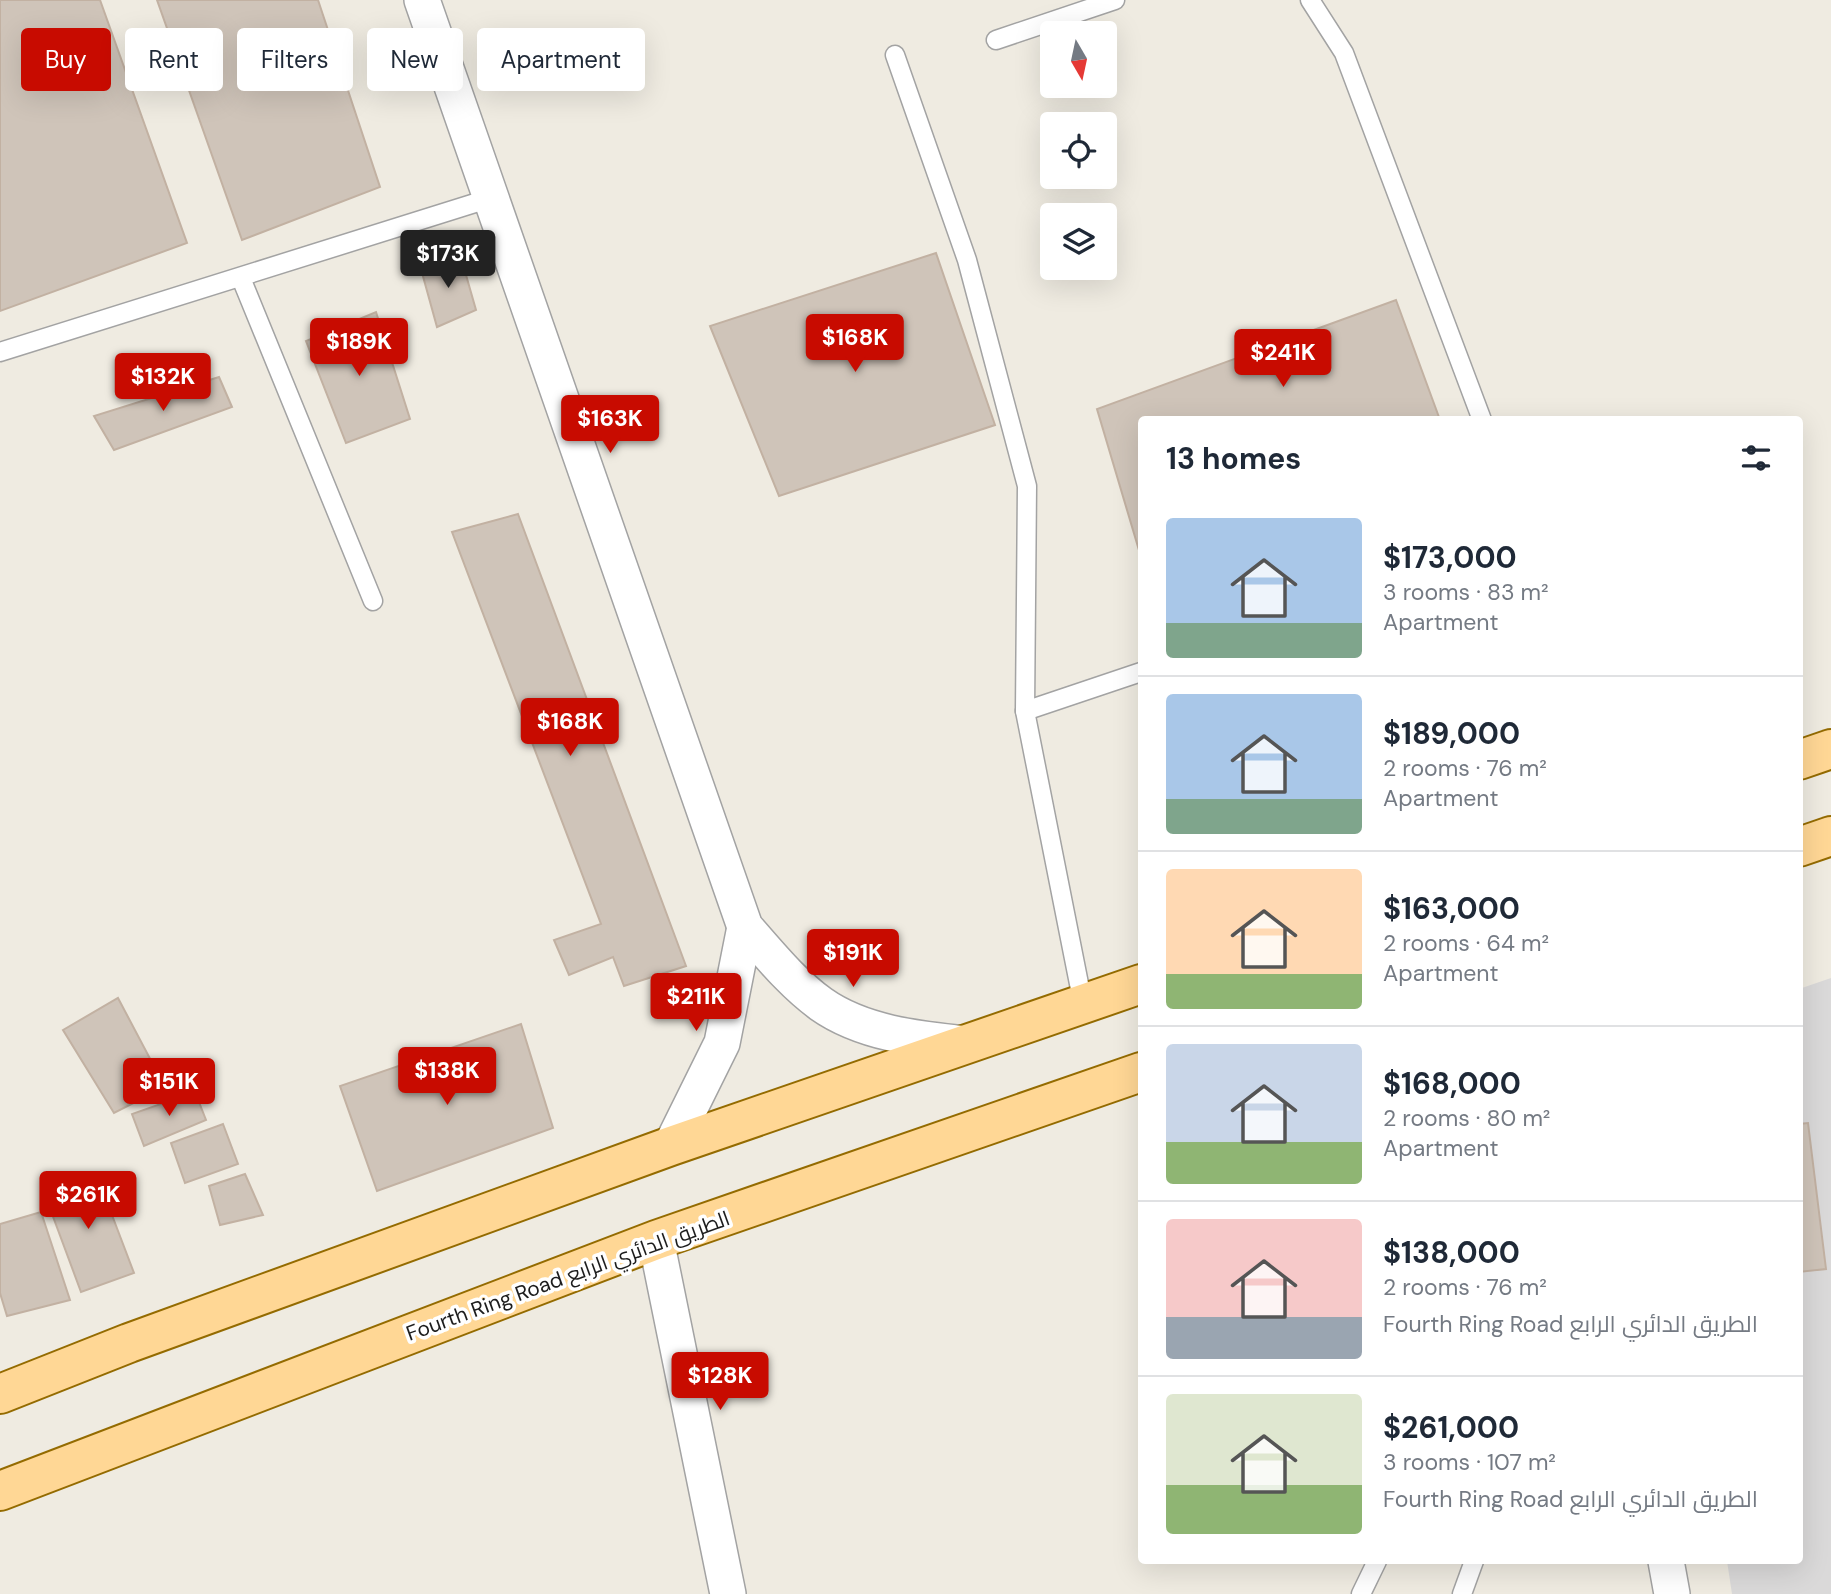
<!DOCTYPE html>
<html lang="en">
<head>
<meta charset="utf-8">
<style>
  :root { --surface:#fff; --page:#f6f6f7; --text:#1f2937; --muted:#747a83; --line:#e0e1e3; --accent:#c80b00 }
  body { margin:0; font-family:"DM Sans",Cairo,sans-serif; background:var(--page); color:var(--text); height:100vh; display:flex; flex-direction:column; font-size:26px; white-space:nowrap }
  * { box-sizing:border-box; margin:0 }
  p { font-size:23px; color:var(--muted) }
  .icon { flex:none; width:38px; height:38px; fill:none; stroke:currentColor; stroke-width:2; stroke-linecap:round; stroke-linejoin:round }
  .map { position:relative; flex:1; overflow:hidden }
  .side { position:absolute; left:1138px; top:416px; width:665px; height:1148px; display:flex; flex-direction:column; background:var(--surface); border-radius:7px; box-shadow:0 7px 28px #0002 }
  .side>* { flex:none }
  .top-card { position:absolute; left:21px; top:28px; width:665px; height:63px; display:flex; gap:14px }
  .needle { width:46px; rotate:171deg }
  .fabs { position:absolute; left:1040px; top:21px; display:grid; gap:14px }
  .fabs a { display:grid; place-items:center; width:77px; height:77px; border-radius:7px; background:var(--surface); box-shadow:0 7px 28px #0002; font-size:35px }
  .price { position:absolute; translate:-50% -60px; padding:0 16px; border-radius:7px; background:var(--accent); color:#fff; font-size:23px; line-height:46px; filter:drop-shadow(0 2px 4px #0008) }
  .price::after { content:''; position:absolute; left:50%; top:42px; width:21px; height:16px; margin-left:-10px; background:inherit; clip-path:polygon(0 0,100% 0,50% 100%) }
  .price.selected { background:#222; color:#fff }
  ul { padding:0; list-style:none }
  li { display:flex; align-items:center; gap:21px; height:175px; padding:0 28px }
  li+li { border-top:2px solid var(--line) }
  li span { display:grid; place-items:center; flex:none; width:196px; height:140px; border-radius:7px; color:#555 }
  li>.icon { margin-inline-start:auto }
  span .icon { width:84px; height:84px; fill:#fffc; stroke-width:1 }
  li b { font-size:30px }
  h2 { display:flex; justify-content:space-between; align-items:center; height:84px; padding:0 28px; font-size:30px }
  .tag { padding:0 24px; border-radius:7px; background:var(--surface); box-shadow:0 7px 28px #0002; font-size:24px; line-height:63px }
  .tag.selected { background:var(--accent); color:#fff }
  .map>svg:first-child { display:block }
  .residential { fill:#dad9d9 }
  .building { fill:#cfc4b9; stroke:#c2b1a2; stroke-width:2 }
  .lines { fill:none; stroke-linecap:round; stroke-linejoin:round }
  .service-casing { stroke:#a3a3a3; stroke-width:21 }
  .minor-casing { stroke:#a3a3a3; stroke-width:38 }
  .primary-casing { stroke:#946b00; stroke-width:42 }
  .service { stroke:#fff; stroke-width:18 }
  .minor { stroke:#fff; stroke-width:35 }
  .primary { stroke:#ffd795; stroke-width:38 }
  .labels { text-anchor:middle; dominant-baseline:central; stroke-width:7; stroke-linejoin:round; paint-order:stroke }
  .street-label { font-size:21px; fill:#1c1c1c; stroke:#fff }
</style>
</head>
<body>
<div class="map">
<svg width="1831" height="1594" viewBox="0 0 1831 1594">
  <rect width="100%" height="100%" fill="#efebe1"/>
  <path class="residential" d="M1831,978V1594H1732L1727,1561H1799V989Z"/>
  <g class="building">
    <path d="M0,0H100L187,243L0,311Z"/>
    <path d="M157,0H318L380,187L242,240Z"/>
    <path d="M936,253L995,425L779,496L710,326Z"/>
    <path d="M460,254L476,310L437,327L421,269Z"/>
    <path d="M1396,300L1440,420H1141V557L1097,409Z"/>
    <path d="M376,312L410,419L346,443L306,341Z"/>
    <path d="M219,377L232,407L114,450L94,416Z"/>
    <path d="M518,514L686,966L624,986L613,957L569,975L554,940L601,924L452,532Z"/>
    <path d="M118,998L165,1087L114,1113L63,1030Z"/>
    <path d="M521,1024L553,1128L377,1191L340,1086Z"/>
    <path d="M195,1092L206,1120L144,1146L132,1114Z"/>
    <path d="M1808,1123L1826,1269L1799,1272V1124Z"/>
    <path d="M223,1124L238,1164L185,1183L171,1143Z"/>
    <path d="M96,1173L134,1273L81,1292L42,1187Z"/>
    <path d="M245,1174L263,1215L220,1225L209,1186Z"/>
    <path d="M41,1212L70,1300L7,1316L0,1293V1224Z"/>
  </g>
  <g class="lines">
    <g class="service-casing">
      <g id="service">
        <path d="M1310,0L1344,53L1482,420"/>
        <path d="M996,40L1115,0"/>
        <path d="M895,55L967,260L1027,486L1025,711L1083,1004"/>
        <path d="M241,278L373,601"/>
        <path d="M0,352L491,198"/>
        <path d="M1025,711L1141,672"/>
        <path d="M1361,1594L1377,1561"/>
        <path d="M1462,1594L1474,1561"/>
      </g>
    </g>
    <g class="minor-casing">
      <g id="minor">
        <path d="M422,0L745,927C769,954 792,983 821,1004C862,1033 917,1039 966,1044"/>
        <path d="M671,1146L722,1043L745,927"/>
        <path d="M656,1240L728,1594"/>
        <path d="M1666,1561L1672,1594"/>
      </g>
    </g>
    <g class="primary-casing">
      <g id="primary">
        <path d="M1799,760L1831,749"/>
        <path d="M1799,847L1831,836"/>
        <path d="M0,1394L129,1343L671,1146L1141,984"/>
        <path d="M0,1491L656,1240L1141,1072"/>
      </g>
    </g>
    <use href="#service" class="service"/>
    <use href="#minor" class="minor"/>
    <use href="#primary" class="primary"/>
  </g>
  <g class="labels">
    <g class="street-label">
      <text transform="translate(568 1276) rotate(-20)">Fourth Ring Road الطريق الدائري الرابع</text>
    </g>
  </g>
</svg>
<div class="fabs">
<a><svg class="needle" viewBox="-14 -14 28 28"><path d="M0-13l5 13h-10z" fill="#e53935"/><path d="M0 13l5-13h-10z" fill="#747a83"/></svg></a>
<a><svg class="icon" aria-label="locate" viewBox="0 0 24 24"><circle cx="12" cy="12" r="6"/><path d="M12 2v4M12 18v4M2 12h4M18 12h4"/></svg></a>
<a><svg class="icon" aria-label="layers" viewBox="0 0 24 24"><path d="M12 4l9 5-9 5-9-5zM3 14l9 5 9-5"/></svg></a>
</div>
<b class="price selected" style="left:448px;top:290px">$173K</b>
<b class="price" style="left:855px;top:374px">$168K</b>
<b class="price" style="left:359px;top:378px">$189K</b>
<b class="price" style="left:1283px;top:389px">$241K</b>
<b class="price" style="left:163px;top:413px">$132K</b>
<b class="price" style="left:610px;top:455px">$163K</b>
<b class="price" style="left:570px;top:758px">$168K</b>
<b class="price" style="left:853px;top:989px">$191K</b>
<b class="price" style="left:696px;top:1033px">$211K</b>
<b class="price" style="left:447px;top:1107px">$138K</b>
<b class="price" style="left:169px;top:1118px">$151K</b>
<b class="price" style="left:88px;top:1231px">$261K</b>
<b class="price" style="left:720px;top:1412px">$128K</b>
<div class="top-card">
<a class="tag selected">Buy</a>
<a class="tag">Rent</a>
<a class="tag">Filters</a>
<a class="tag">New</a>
<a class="tag">Apartment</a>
</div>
<section class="side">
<h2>13 homes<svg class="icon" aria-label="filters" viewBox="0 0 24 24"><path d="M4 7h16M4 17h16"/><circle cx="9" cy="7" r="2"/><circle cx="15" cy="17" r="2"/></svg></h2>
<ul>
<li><span style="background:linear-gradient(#a9c7e8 75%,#7fa58c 0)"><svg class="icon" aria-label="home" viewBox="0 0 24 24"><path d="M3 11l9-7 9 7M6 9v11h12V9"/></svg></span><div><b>$173,000</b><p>3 rooms · 83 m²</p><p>Apartment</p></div></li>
<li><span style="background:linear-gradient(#a9c7e8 75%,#7fa58c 0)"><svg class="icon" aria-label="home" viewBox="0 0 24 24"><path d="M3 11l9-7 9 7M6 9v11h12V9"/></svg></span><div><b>$189,000</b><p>2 rooms · 76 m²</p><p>Apartment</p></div></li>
<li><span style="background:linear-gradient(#ffd9b3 75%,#8fb573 0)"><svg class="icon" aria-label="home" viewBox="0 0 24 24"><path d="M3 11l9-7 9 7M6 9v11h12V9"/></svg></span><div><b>$163,000</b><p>2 rooms · 64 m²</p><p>Apartment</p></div></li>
<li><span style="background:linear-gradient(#c9d6e8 70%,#8fb573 0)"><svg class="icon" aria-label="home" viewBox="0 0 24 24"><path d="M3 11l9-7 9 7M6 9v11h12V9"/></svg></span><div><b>$168,000</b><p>2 rooms · 80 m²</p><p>Apartment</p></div></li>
<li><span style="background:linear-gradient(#f6c9c9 70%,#9aa5b1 0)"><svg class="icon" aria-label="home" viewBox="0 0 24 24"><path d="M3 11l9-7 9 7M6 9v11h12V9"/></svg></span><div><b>$138,000</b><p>2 rooms · 76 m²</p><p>Fourth Ring Road الطريق الدائري الرابع</p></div></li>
<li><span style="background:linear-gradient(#dfe7d0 65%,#8fb573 0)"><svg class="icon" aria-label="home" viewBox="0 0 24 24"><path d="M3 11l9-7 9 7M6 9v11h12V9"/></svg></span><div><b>$261,000</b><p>3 rooms · 107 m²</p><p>Fourth Ring Road الطريق الدائري الرابع</p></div></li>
</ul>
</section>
</div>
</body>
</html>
